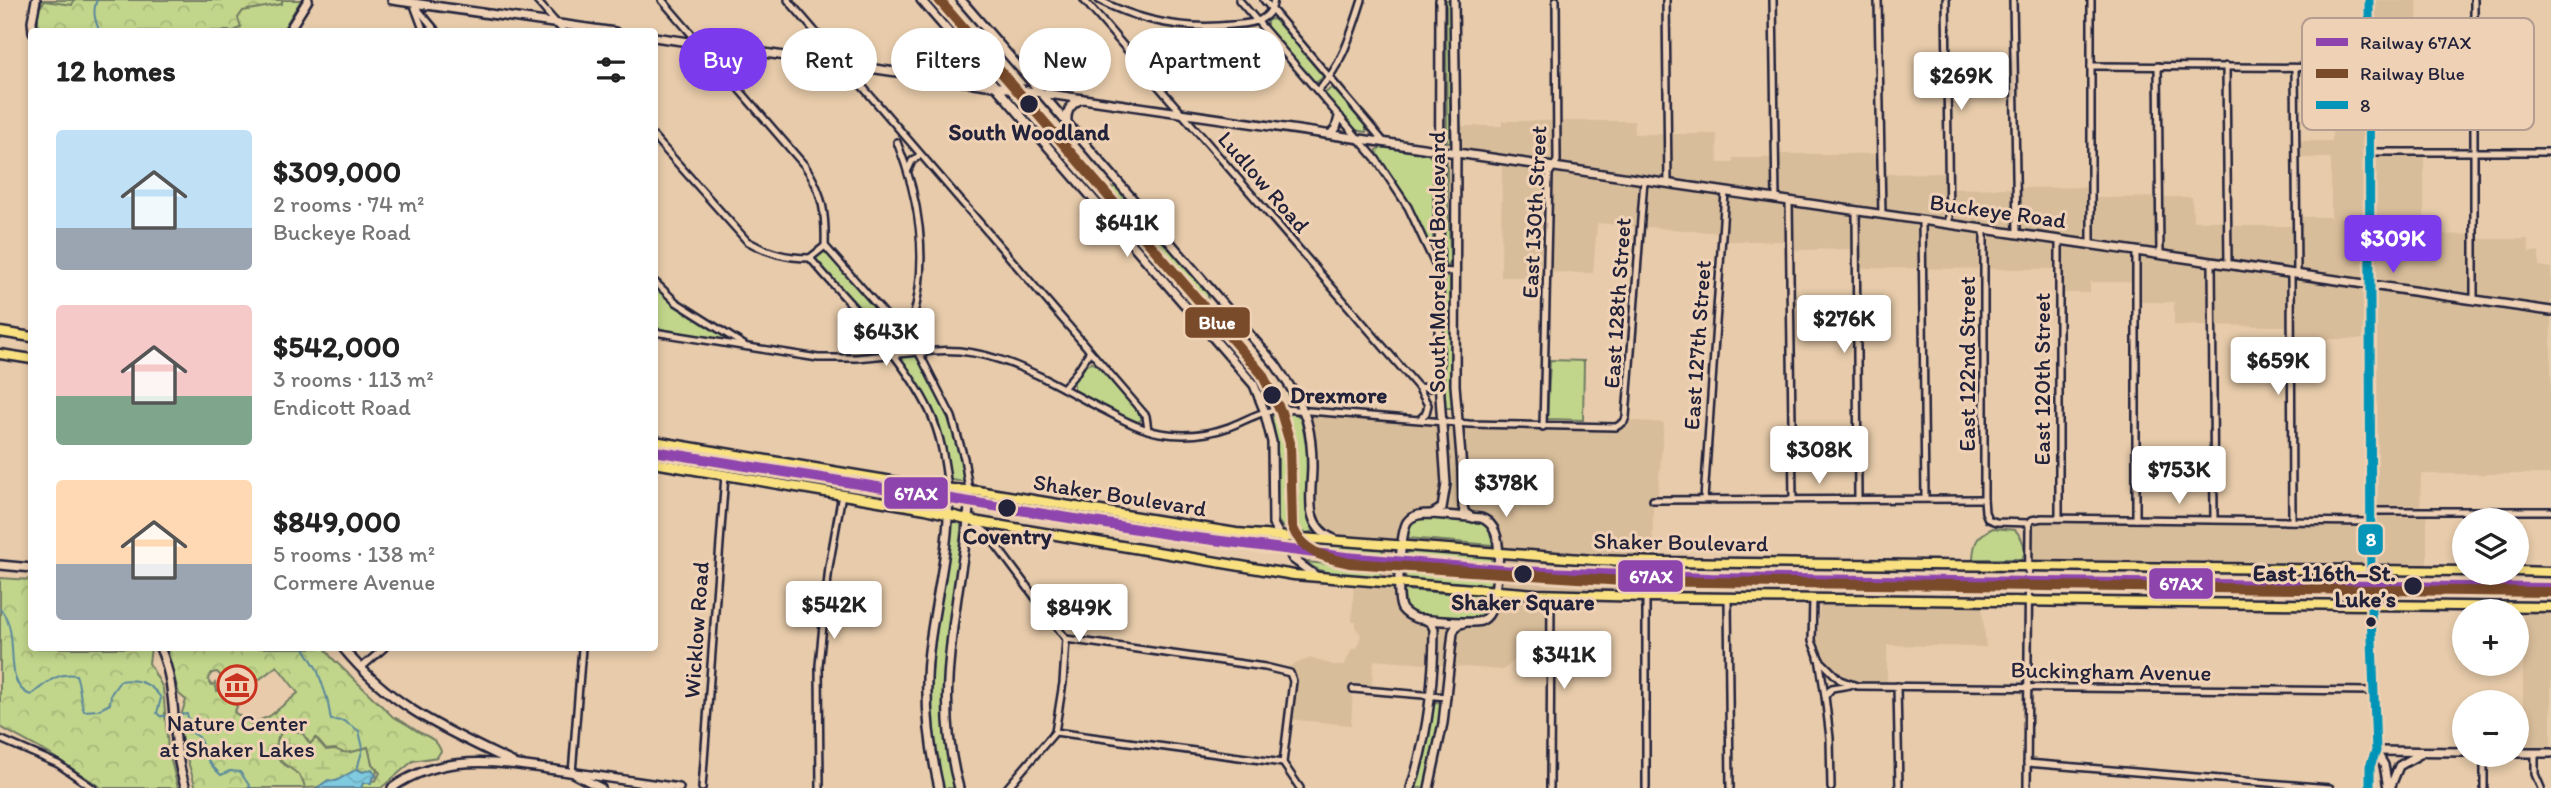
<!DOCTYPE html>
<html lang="en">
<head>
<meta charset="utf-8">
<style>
  :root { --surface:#fff; --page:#f6f6f6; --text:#222; --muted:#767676; --accent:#7c3aed }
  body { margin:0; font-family:Itim,sans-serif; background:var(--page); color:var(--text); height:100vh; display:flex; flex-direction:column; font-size:26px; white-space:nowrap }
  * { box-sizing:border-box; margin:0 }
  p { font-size:23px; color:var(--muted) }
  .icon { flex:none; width:38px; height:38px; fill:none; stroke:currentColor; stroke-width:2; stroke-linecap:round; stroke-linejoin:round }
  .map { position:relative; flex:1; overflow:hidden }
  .sheet { position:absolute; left:28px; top:28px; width:630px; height:623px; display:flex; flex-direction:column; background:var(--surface); border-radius:7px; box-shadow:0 4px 10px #0003 }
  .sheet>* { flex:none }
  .hud { position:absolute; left:679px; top:28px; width:665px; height:63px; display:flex; gap:14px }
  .buttons { position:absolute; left:2452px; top:508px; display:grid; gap:14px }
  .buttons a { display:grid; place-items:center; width:77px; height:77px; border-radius:50%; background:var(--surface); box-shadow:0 4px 10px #0003; font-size:35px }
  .price { position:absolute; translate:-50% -60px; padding:0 16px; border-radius:7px; background:#fff; color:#222; font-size:23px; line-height:46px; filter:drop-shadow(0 2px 4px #0008) }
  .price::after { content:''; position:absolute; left:50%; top:42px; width:21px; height:16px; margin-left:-10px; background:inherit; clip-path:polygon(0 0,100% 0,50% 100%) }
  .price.current { background:var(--accent); color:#fff }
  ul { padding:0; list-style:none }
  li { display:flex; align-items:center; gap:21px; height:175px; padding:0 28px }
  li span { display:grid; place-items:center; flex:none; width:196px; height:140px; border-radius:7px; color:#555 }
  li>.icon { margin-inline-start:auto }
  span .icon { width:84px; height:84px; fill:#fffc; stroke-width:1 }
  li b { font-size:30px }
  h2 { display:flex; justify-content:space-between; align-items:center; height:84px; padding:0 28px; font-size:30px }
  .pill { padding:0 24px; border-radius:32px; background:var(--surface); box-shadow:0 4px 10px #0003; font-size:24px; line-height:63px }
  .pill.current { background:var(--accent); color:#fff }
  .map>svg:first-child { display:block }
  .built { fill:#d8bd9a }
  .green { fill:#c1d68b; stroke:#727c63; stroke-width:2 }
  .forest { fill:url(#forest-crowns); stroke:#727c63; stroke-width:2; fill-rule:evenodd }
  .wetland { fill:url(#wetland-marsh); stroke:#727c63; stroke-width:2 }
  .water { fill:url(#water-waves); stroke:#5a879d; stroke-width:2 }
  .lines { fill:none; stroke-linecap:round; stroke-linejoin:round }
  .stream { stroke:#5a879d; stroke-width:2 }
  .street-casing { stroke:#22223b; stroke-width:10 }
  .secondary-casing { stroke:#22223b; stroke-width:12 }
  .primary-casing { stroke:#22223b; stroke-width:13 }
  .street { stroke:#efd2b5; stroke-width:5 }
  .secondary { stroke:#efd2b5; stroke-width:7 }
  .primary { stroke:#f9e181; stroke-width:8 }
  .bus-1-casing { stroke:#efd2b5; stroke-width:14 }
  .bus-1 { stroke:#0595b8; stroke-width:9 }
  .rail-1-casing { stroke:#efd2b5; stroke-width:16 }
  .rail-2-casing { stroke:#efd2b5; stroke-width:16 }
  .rail-1 { stroke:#8e44ad; stroke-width:10 }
  .rail-2 { stroke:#7a4b2a; stroke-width:10 }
  .stop-dot { fill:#22223b; stroke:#efd2b5; stroke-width:2.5 }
  .labels { text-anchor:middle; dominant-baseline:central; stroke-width:6; stroke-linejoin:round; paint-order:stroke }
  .stop-label { font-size:23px; font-weight:bold; fill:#22223b; stroke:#efd2b5 }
  .street-label { font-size:23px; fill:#22223b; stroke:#efd2b5 }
  .poi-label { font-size:23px; fill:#22223b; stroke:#efd2b5 }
  .key { fill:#efd2b5; stroke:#b29d90; stroke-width:2 }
  .key-label { font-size:19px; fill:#22223b }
  .line-badge { stroke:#efd2b5; stroke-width:2.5 }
  .badge-label { font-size:19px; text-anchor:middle; font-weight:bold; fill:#fff }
</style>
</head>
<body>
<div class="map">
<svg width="2551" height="788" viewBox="0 0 2551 788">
  <defs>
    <pattern id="forest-crowns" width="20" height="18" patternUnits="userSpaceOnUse" patternTransform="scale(1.75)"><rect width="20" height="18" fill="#c1d68b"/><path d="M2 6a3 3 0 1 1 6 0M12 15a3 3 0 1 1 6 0" fill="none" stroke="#a6b779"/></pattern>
    <pattern id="wetland-marsh" width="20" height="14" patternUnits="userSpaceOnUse" patternTransform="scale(1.75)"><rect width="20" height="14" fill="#c1d68b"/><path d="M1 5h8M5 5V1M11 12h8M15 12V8" fill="none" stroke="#a6b779"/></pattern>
    <pattern id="water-waves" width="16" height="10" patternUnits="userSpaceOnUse" patternTransform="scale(1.75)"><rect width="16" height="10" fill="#7fcadf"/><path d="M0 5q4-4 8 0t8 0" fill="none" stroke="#6dadc0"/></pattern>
  </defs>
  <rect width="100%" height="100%" fill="#e7cbaa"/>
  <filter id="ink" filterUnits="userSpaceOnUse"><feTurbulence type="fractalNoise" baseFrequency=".0143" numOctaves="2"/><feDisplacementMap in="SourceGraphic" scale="14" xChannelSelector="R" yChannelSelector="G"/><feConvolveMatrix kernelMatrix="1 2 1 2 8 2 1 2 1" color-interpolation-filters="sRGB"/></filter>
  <g filter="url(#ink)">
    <g class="built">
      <path d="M2369,0H2417L2418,66L2369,65Z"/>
      <path d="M2332,68H2369L2370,151L2424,152V234L2474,235V239H2528L2529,252H2539V266L2551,268V474H2421L2420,510L2427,511V571L2029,566V523L2036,519L2370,522L2371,339H2291L2290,326L2174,325V302H2136L2135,282H2090V293H2059L2058,269L1856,268V249L1790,250L1789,241H1721L1722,233L1597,223L1593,273L1547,272L1546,277H1501L1502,159L1456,152V126H1502V121H1634V134H1717L1718,163H1733V158H1775L1776,154H1881V174L1948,173L1949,189L2091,187L2092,198L2192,197L2193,221H2228V226H2296V217H2331V158H2296L2295,141H2332Z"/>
      <path d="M1302,410L1458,423L1616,427L1625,420L1664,423L1657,500H1653L1652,597L1552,595L1551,635L1541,636L1503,670L1374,660L1371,690L1353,689L1351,725L1288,719L1292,676L1283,669L1311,658L1333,665L1344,666L1352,649H1357L1361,635L1356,628V622H1352L1356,542L1332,538L1312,517V456Z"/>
      <path d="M1913,604L1982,607L1986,647L1887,645V684L1857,683L1841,677L1832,669L1821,654L1817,640L1820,605Z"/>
      <rect x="2523" y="607" width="28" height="146"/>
    </g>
    <g class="green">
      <path d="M42,0H301L282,31H40L37,16Z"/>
      <path d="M1446,0H1450V142H1447Z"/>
      <path d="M1271,19L1276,20L1324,76L1315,84L1267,28V21Z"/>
      <path d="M1334,86L1366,124V132L1355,130L1324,94Z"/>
      <path d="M1382,147L1426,153L1433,159V247L1427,246L1406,197L1378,157L1377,150Z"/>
      <path d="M1443,161H1447C1447,195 1450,229 1450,263L1448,267L1443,263Z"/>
      <path d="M1111,187L1119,188L1211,295H1208V299L1206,300L1109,188Z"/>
      <path d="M1104,193L1202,307L1201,308L1191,307L1097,199Z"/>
      <path d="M825,246L919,352L952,417L969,482L951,480L947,476L930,413L914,382L810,258Z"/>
      <path d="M1444,275L1450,279V283L1452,408H1444Z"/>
      <path d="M654,281L676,302L747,347L655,332Z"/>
      <path d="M1550,360L1584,361L1583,420L1547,419Z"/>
      <path d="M1092,363L1099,365L1140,414L1142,418L1139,422L1121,416L1074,390V381L1086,365Z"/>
      <path d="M1275,414H1295L1301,418L1307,451L1306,510L1314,531C1300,536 1282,533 1277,518L1278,458L1272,417Z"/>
      <path d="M1426,518C1447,519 1499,513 1493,545L1407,538C1407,525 1412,519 1426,518Z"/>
      <path d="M957,520L961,521V530L943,700L946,747L956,788H942C919,693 938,626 951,532L952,524Z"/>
      <path d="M1993,528L2015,530C2022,537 2028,549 2022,559H1973C1974,541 1977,536 1993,528Z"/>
      <path d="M1311,542L1383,548L1382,559L1326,550Z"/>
      <path d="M1409,550L1491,557L1492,566L1404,560Z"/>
      <path d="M1305,562L1381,569L1380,579C1354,577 1327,578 1305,562Z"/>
      <path d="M1404,571L1492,578L1491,583L1487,586L1407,580Z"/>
      <path d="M1403,590L1488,596C1495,624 1458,617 1442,616C1432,615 1418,616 1409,610C1402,605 1401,598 1403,590Z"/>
      <path d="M1440,702L1442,704L1440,724L1426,785L1425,788H1415L1433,706L1435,703Z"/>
    </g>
    <g class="forest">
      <path d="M74,0H282V4L243,11L238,18L241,27L234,31H40C37,20 36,9 45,1L72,5Z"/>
      <path d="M0,578L31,580L32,648H151L149,663L163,688L168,749L178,788H102L48,753L0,727Z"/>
      <path d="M166,648H325L331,657L393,717C401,720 406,724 414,729C425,737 435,736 441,751L437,757L413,761L381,788H361L363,783L376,780L380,773L372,764L368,747C355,752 341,757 327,750C323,748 320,742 315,738L310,745L306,738L278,737L275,753C287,763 303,771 305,788H196L182,742L180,719L186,700L179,694ZM277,666L298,693L270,716L251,724L234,712L237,707C233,700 234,695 229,689L217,691L215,683L213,685L210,684L208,678L212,673L217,672L221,676L220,680L224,681L238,674L246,685H252Z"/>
    </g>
    <path class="wetland" d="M288,727L303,734L310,744L316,738L326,750L335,749C347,756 356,751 368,747L372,764L377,769L376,776L369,771L363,772L357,769C345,781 322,788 305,788C302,768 282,770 275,752C277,742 278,732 288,727Z"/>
    <path class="water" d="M357,769L363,772L372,769L376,776L372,778L371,783H363L361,788H317L328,780L336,781Z"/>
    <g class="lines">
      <g class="stream">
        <path d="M97,0C92,11 95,21 100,32"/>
        <path d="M0,609C23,632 0,685 31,695C47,683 56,672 76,675C81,688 79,698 84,711L98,710L110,704L111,694L120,681C137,678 151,683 161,698L157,713L160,716H165"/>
        <path d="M304,648L317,669L327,698L331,720L344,721L359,731L363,748L357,769"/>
        <path d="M180,715L187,714L191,726L189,731L199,737C207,757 204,759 221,775L230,771L240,772L251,788"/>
      </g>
      <g class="street-casing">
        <g id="street">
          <path d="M536,0L564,32"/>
          <path d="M662,0L805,166C823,192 826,215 825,246L810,258"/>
          <path d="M788,0L1146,416L1148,430"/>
          <path d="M1084,0L1418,387L1428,405L1426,413L1420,419"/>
          <path d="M1099,0C1141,22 1185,30 1232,25C1252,23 1270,23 1274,0"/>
          <path d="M1239,0L1376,159L1408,207L1438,271L1455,272"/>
          <path d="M1264,0L1384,142"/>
          <path d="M1666,0L1668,184"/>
          <path d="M1773,0L1776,200"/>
          <path d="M1878,0L1882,215"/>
          <path d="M1946,0L1949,224"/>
          <path d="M2013,0L2017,233"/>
          <path d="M412,2L437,32"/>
          <path d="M415,8L424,32"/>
          <path d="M2091,66L2369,68"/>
          <path d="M2158,66L2160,254"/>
          <path d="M2226,66L2228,264"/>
          <path d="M2295,68L2297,273"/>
          <path d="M1318,90C1342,67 1352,31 1362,0"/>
          <path d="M654,137L747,241C768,253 786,258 810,258"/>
          <path d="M2370,152H2551"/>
          <path d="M908,170L912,161L920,155"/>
          <path d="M1789,202L1793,499"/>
          <path d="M1856,211L1858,498"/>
          <path d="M1922,220L1925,498"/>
          <path d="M1984,229V499L1985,512L1988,519L1996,522L2029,523L2032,520L2042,518L2370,522"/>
          <path d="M2059,239V518"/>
          <path d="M2091,244V0"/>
          <path d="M825,246L919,353L952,417L964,458L969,490"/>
          <path d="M2136,252V519"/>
          <path d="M810,258C849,304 903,356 929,410C941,435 945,462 948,489"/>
          <path d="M2212,262L2214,520"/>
          <path d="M2291,273L2292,521"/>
          <path d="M654,281L676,302L744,345"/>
          <path d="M2474,300V0"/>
          <path d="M654,332L818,358H856L919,352"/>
          <path d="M919,353C987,340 1044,379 1100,408C1120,418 1138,429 1160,433C1183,437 1207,435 1229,427C1249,419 1262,410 1284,409L1469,424L1616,427L1624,422L1626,417L1644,180"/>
          <path d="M892,355C897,350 904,345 907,339C910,333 911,324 913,318C929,259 919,197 897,142"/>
          <path d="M1418,387L1430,388L1439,381"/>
          <path d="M1063,388L1076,373L1090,351"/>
          <path d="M1543,427L1549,174L1557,161L1556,0"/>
          <path d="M1704,499L1725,192"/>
          <path d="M1653,500L1984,499"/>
          <path d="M2370,511H2551"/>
          <path d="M972,521L987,533L1066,639L1063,683L1055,732L1007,788"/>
          <path d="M1728,598L1730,788"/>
          <path d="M1813,599L1812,641L1819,658L1825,696L1830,738L1831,788"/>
          <path d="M1066,639L1265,667L1290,673L1293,681L1283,763L1300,788"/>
          <path d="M1818,658L1840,680L1857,686L2372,691"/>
          <path d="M361,668L384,648"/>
          <path d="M1897,686L1899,788"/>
          <path d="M1353,689L1447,697"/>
          <path d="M1825,696L1832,688L1850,685"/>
          <path d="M1055,732L1283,763"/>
          <path d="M0,739L58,764L93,788"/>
          <path d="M2535,753V774L2541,788"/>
          <path d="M2027,763L2330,788"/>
          <path d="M572,773L582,648"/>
          <path d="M702,788L725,475"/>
          <path d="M820,788L819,665L829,567L842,494"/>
          <path d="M1550,788L1551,595"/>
          <path d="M1646,788V597"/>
          <path d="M2027,788L2029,523"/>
          <path d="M2484,788V754"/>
        </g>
      </g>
      <g class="secondary-casing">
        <g id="secondary">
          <path d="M392,0L615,32"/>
          <path d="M921,0L1254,385L1264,410L1272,442L1273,524L1293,559L1316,576"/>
          <path d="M961,0L1275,364C1287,382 1301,401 1307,422C1311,436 1312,452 1312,466C1312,493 1302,526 1334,539"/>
          <path d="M1454,0L1456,146L1455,385L1462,469L1463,507L1465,513L1473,518"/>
          <path d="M2369,0L2371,611L2376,751L2370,766V788"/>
          <path d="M33,32L32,21L36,0"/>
          <path d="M288,32L308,0"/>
          <path d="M654,37L2551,311"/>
          <path d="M1067,121C1066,110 1072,103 1082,99"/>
          <path d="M1331,134L1336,128L1339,117"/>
          <path d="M1432,514L1442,508L1446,484L1439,381L1440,0"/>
          <path d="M1432,514L1481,518C1509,527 1496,581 1493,604C1491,612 1488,618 1481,621C1474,624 1423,620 1415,618C1410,616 1405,613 1402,609C1395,599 1401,532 1407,522C1413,514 1423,514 1432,514Z"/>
          <path d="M0,565L32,568"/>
          <path d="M160,648C180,692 169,743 186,788"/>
          <path d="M343,648C391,707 446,730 512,762"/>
          <path d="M2376,751L2464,752"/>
          <path d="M2376,751L2384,765L2388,788"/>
          <path d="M2516,753H2551"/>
          <path d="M576,775L601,788"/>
          <path d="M392,788C444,751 504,763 562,771C601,777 640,782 679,788"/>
          <path d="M939,788C928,740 923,692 930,643C937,591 951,541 948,489"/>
          <path d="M959,788C938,715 950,644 961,570C965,544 970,517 969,490"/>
          <path d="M1411,788C1427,738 1434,682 1434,629L1431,623L1424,619"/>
          <path d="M1429,788L1443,723L1453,632L1457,625L1464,623"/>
          <path d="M2390,788L2399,766L2420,754"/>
        </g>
      </g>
      <g class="primary-casing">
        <g id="primary">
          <path d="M0,332L32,337"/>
          <path d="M0,354L32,359"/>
          <path d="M654,441L928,487L978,491L1236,533L1594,560L1659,562L2464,571"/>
          <path d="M654,463L926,509L979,522L1294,575L1536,594L1646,597L2551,607"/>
          <path d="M2516,571L2551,572"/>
        </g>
      </g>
      <use href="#street" class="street"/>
      <use href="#secondary" class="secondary"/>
      <use href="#primary" class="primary"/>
      <g class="bus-1-casing">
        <path id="bus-1" d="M2369,0L2371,611L2376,751L2370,766V788"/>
      </g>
      <use href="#bus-1" class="bus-1"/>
      <g class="rail-1-casing">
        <path id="rail-1" d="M654,451L1174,535L1346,557L1513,571L1710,578L2551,588"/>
      </g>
      <g class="rail-2-casing">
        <path id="rail-2" d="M939,0L1262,374L1281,412L1290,443L1292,526C1302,552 1323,557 1349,563L1623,581L2551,592"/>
      </g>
      <use href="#rail-1" class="rail-1"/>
      <use href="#rail-2" class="rail-2"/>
    </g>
  </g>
  <defs>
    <g id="museum-ring" transform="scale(2.0125)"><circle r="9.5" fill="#efd2b5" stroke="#c8321e" stroke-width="1.5"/><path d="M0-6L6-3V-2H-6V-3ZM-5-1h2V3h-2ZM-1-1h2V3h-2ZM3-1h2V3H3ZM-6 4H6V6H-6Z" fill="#c8321e"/></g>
  </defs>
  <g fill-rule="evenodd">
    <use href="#museum-ring" x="237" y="685"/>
  </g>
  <g class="stop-dot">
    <circle cx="1029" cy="104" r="10"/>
    <circle cx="1272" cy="395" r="10"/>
    <circle cx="1007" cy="508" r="10"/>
    <circle cx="1523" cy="574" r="10"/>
    <circle cx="2413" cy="586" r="10"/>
    <circle cx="2371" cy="622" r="6"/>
  </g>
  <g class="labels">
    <g class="stop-label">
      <text x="1029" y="132">South Woodland</text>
      <text x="1290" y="395" text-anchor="start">Drexmore</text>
      <text x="1007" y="536">Coventry</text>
      <text x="2396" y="573" text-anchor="end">East 116th–St.<tspan x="2396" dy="26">Luke’s</tspan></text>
      <text x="1523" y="602">Shaker Square</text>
    </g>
    <g class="street-label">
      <text transform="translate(1264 182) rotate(49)">Ludlow Road</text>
      <text transform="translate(1998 211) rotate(8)">Buckeye Road</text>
      <text transform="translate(1534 212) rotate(-87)">East 130th Street</text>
      <text transform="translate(1437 262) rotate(-90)">South Moreland Boulevard</text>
      <text transform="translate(1617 303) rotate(-86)">East 128th Street</text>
      <text transform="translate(1697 345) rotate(-86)">East 127th Street</text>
      <text transform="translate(1967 364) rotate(-90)">East 122nd Street</text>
      <text transform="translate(2042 379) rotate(-90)">East 120th Street</text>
      <text transform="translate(1120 495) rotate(9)">Shaker Boulevard</text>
      <text transform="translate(1681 542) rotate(1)">Shaker Boulevard</text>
      <text transform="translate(696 630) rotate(-86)">Wicklow Road</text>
      <text transform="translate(2111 671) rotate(1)">Buckingham Avenue</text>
    </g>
    <g class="poi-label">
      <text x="237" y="723">Nature Center<tspan x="237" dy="26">at Shaker Lakes</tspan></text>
    </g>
  </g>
  <rect x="2302" y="18" width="232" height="112" rx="10" class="key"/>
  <rect x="2316" y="38" width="32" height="8" fill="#8e44ad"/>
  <rect x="2316" y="69" width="32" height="9" fill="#7a4b2a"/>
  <rect x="2316" y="101" width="32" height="8" fill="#0595b8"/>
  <g class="key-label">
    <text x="2360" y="49">Railway 67AX</text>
    <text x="2360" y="80">Railway Blue</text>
    <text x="2360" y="112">8</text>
  </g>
  <g class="line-badge">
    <rect x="1184" y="306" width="67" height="33" rx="7" fill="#7a4b2a"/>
    <rect x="883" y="476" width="66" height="34" rx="7" fill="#8e44ad"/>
    <rect x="2357" y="523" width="27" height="33" rx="7" fill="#0595b8"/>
    <rect x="1617" y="559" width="67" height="34" rx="7" fill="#8e44ad"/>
    <rect x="2148" y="567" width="66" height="33" rx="7" fill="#8e44ad"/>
  </g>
  <g class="badge-label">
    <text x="1217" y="329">Blue</text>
    <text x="916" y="500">67AX</text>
    <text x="2371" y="546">8</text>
    <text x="1651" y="583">67AX</text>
    <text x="2181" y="590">67AX</text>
  </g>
</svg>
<div class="buttons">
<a><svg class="icon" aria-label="layers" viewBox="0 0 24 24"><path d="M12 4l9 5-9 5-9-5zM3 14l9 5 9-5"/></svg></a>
<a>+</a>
<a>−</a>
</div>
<b class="price" style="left:1961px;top:112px">$269K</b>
<b class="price" style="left:1127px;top:259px">$641K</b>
<b class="price current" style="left:2393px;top:275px">$309K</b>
<b class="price" style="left:1844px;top:355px">$276K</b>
<b class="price" style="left:886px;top:368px">$643K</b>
<b class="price" style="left:2278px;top:397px">$659K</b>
<b class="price" style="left:1819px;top:486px">$308K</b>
<b class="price" style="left:2179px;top:506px">$753K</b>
<b class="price" style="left:1506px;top:519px">$378K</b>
<b class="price" style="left:834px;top:641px">$542K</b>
<b class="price" style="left:1079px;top:644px">$849K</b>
<b class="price" style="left:1564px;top:691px">$341K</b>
<div class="hud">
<a class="pill current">Buy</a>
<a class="pill">Rent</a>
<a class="pill">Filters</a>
<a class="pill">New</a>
<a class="pill">Apartment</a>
</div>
<section class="sheet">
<h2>12 homes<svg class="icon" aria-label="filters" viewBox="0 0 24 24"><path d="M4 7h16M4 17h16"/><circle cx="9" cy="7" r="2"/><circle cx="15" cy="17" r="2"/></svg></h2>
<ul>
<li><span style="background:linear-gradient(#bfe0f5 70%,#9aa5b1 0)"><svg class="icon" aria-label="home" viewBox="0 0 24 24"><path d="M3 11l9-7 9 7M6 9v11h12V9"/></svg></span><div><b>$309,000</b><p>2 rooms · 74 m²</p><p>Buckeye Road</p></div></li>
<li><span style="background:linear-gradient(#f6c9c9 65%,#7fa58c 0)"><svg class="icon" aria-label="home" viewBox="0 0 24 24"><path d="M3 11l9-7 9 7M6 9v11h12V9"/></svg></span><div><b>$542,000</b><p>3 rooms · 113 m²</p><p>Endicott Road</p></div></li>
<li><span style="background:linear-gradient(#ffd9b3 60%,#9aa5b1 0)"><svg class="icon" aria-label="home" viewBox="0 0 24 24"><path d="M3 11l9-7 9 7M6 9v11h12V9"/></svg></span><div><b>$849,000</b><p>5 rooms · 138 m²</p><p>Cormere Avenue</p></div></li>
</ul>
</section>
</div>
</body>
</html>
